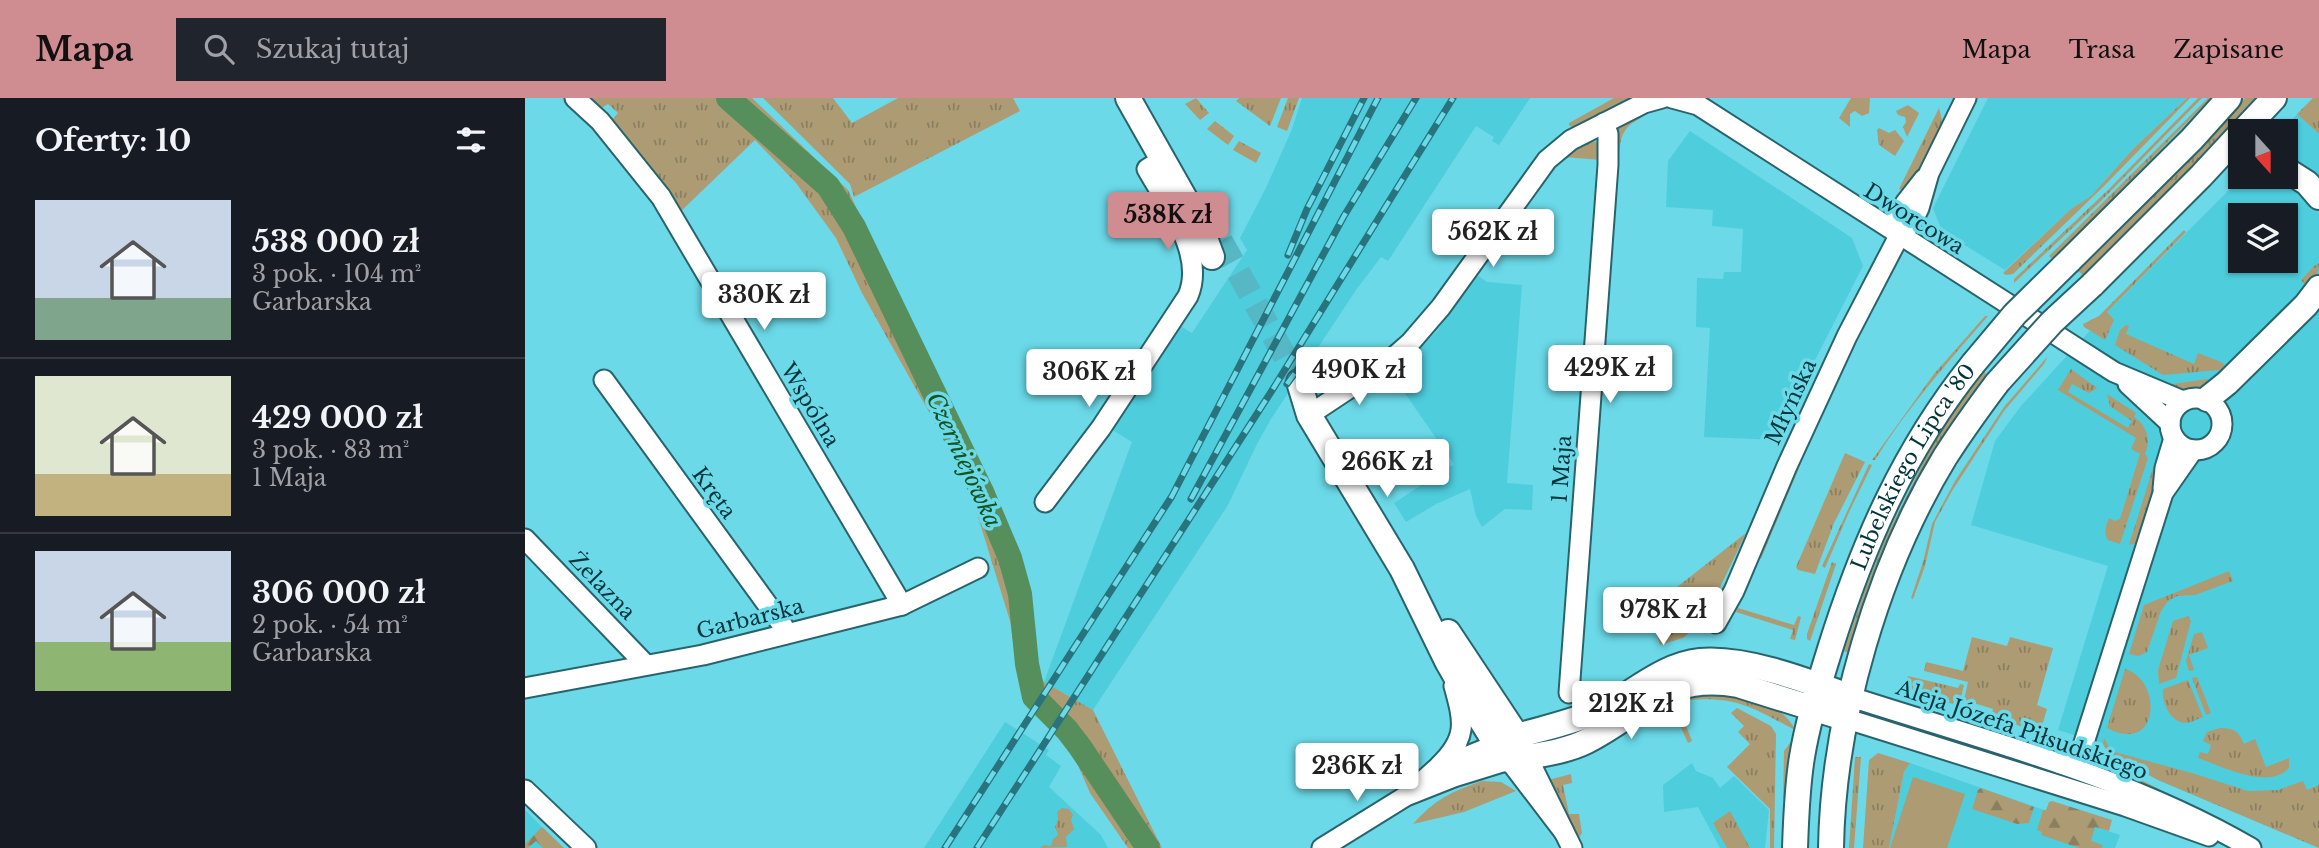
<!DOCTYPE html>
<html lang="pl">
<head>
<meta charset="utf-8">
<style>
  :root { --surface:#171b24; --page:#20242c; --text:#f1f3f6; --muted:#9ea1a6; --line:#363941; --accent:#cf8c91 }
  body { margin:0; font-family:"Libre Baskerville",serif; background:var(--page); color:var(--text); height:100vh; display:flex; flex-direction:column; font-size:26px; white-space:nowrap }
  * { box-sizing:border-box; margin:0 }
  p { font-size:23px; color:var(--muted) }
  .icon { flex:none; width:38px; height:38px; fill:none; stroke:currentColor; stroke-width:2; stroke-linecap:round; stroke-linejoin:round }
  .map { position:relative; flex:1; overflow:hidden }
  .sheet { display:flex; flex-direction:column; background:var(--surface); width:525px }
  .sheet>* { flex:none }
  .needle { width:46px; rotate:159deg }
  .fabs { position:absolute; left:1703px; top:21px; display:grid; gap:14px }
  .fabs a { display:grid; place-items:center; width:70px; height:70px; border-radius:0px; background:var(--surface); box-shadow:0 2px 5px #0004; font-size:35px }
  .price { position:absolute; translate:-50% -60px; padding:0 16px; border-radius:7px; background:#fff; color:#222; font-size:23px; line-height:46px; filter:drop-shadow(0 2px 4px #0008) }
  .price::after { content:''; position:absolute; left:50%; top:42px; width:21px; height:16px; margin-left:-10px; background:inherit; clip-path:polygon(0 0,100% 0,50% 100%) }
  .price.on { background:var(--accent); color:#111 }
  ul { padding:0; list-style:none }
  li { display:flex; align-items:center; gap:21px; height:175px; padding:0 35px }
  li+li { border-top:2px solid var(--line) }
  li span { display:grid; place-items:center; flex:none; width:196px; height:140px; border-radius:0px; color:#555 }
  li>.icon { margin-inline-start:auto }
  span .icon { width:84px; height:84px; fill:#fffc; stroke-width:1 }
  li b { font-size:30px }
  h2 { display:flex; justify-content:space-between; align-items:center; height:84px; padding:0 35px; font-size:30px }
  header { display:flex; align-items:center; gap:42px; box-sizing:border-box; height:98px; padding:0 35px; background:var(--accent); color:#111 }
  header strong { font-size:33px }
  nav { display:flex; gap:38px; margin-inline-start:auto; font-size:24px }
  .search { width:490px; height:63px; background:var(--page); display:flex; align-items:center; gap:18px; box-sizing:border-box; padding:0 24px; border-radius:0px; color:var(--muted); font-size:26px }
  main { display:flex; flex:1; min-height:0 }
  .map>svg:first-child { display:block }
  .built { fill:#4ecddd; fill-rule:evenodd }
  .grass { fill:url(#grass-tufts) }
  .forest { fill:url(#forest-firs) }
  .pitch { fill:#ad9b73 }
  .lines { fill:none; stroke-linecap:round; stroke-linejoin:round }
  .river { stroke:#568f5c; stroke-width:24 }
  .major-tunnel { stroke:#56b8c5; stroke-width:24; stroke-dasharray:24 12; stroke-linecap:butt }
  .minor-casing { stroke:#29646c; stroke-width:23 }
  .major-casing { stroke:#29646c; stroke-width:28 }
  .minor { stroke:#fff; stroke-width:19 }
  .major { stroke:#fff; stroke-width:24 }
  .rail-casing { stroke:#29737c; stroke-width:7 }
  .rail { stroke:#6bd9e8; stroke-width:4.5; stroke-dasharray:13; stroke-linecap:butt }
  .major-bridge-casing { stroke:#29646c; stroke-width:28; stroke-linecap:butt }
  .major-bridge { stroke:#fff; stroke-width:24 }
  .labels { text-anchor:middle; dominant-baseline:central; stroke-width:7; stroke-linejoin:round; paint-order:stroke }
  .street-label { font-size:21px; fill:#01353b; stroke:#6bd9e8 }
  .water-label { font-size:23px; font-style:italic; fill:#155321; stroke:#6bd9e8 }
</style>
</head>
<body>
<header>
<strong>Mapa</strong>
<div class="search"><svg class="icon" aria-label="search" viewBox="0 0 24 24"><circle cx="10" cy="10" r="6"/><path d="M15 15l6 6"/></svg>Szukaj tutaj</div>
<nav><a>Mapa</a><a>Trasa</a><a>Zapisane</a></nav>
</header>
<main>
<section class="sheet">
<h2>Oferty: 10<svg class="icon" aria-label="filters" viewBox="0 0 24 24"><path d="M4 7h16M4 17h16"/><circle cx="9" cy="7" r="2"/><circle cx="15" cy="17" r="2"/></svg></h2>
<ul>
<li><span style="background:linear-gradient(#c9d6e8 70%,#7fa58c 0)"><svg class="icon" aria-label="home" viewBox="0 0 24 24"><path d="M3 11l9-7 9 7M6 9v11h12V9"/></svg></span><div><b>538 000 zł</b><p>3 pok. · 104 m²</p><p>Garbarska</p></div></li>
<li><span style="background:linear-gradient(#dfe7d0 70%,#c2b280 0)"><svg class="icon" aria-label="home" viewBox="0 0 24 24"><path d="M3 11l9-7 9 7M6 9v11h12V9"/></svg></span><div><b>429 000 zł</b><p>3 pok. · 83 m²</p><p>1 Maja</p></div></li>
<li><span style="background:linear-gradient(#c9d6e8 65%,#8fb573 0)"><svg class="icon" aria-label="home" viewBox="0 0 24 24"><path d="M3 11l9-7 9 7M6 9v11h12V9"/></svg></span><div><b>306 000 zł</b><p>2 pok. · 54 m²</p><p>Garbarska</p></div></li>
</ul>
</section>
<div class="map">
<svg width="1794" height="750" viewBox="0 0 1794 750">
  <defs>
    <pattern id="grass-tufts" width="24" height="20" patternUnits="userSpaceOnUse" patternTransform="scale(1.75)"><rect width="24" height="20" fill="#ad9b73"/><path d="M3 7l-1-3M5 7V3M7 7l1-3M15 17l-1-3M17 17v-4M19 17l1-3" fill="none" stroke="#8a7f60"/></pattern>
    <pattern id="forest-firs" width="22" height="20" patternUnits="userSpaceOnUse" patternTransform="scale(1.75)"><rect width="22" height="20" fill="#ad9b73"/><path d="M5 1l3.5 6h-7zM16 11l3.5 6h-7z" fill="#8a7f60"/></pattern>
  </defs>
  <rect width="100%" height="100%" fill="#6bd9e8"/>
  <g class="built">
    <path d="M777,0H1005L974,47L967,43L969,39L951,28L863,163L856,159L831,192L746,321L732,346L703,407L568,612L519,584L607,344L584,330L652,226L667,235L722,152L715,140L741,90L767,31Z"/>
    <path d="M1463,0H1662L1608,51L1566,98L1546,111L1480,172L1417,133L1408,110Z"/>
    <path d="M1772,16L1794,36V750L1633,682L1583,655L1578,646L1533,632L1583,468L1446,427L1470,343L1496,308L1581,215L1717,79H1760L1759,33ZM1715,117H1760V163H1715Z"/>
    <path d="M1165,33L1327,140L1338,168L1268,305L1253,342L1179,339L1185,230L1171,229L1172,180L1198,181L1199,174H1216L1218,131L1187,128L1188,112L1141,109L1143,63Z"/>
    <path d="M952,177L962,184L997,187L982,385L1008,387L1007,412L980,411L957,429L951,418L945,391L911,406L881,424L869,405L929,366L868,278L912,233Z"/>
    <path d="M480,624L524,652L521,657L536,668L524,689L576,737L583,750H399Z"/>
    <path d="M1167,665L1171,673L1188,680L1195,690L1209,678L1244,712L1240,750H1195L1173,709L1139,714L1138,687Z"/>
    <path d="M1385,665L1516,711L1595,737L1590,750H1364L1379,674Z"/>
    <path d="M0,712L17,729L39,750H0Z"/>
  </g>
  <g class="grass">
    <path d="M58,0H227L323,92L442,345L468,389L504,493L510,568L519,584L568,612L637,750H603L565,695L546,651L503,603L494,584L485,523L446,396L409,323L337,195L311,140L271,85L230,42L153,116L84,25L93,15L83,6L72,13Z"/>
    <path d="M238,0H308L327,25L373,0H488L495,13L329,99L325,86Z"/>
    <path d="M671,0L684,15L675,22L660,6Z"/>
    <path d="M714,0H756L745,28L711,3Z"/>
    <path d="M763,0H774L762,33L752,29Z"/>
    <path d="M1089,0H1107L1053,29L1048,30L1044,27V25Z"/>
    <path d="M1326,0H1345L1344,15L1337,18L1330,13L1325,16V29L1314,20Z"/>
    <path d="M1662,0H1665L1580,87L1488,176L1481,177L1478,175L1546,111L1566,98L1608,51Z"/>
    <path d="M1673,0H1677L1574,105L1489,185V181L1585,90Z"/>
    <path d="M1683,0H1686L1535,154L1527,161L1524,158Z"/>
    <path d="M1720,0H1734L1626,111L1558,177L1551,171Z"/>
    <path d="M1788,0H1794V36L1772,16Z"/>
    <path d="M1383,7L1394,15L1382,39L1378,29L1381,24L1380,19L1373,17L1371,13Z"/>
    <path d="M1414,10L1417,22L1414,32L1381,94L1374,91Z"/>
    <path d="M1120,15C1116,21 1112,22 1106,26C1094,36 1096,47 1093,61H1090L1094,28Z"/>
    <path d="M690,23L709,38L703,47L682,31Z"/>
    <path d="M1354,30L1364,35L1370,32L1379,43L1370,58L1354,47L1352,32Z"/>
    <path d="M714,43L736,55L731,65L708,52Z"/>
    <path d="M1067,43L1073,45L1078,62L1038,59L1057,46Z"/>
    <path d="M1659,132L1661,134L1582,214L1589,222L1580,242L1559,229L1558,226L1574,218Z"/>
    <path d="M1794,165L1793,174L1784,188L1787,190C1763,222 1733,251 1703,277L1694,272L1638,277L1590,247L1595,232L1601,227L1604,228L1601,236L1669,266L1673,255L1696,264L1704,270L1781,188L1776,182L1789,168Z"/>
    <path d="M1460,218H1463C1423,264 1382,310 1350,362H1347L1409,276Z"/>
    <path d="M796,252L813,269L799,271L803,284C793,287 786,284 781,276Z"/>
    <path d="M1523,258L1519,266L1479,313L1427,393L1410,424L1400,468L1388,501L1386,500L1398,464L1407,426L1430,383L1479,309Z"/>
    <path d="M1546,271L1572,290L1564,295L1547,286L1543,294L1603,330L1607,323L1585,308L1582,296L1611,315L1609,319C1622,327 1626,342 1620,356L1623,360L1595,446L1583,442C1578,435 1581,428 1584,420L1590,423L1595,421L1615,356L1606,351L1611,340L1533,292Z"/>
    <path d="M1456,272L1464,278L1345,490L1323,555L1319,553L1341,489L1362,437L1419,323Z"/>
    <path d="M1682,281L1687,283L1679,294L1658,296L1645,289L1647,286Z"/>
    <path d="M1279,353H1281L1236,461L1233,456Z"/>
    <path d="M1320,355L1340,364L1309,425L1290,476L1273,472L1271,469Z"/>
    <path d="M1344,366L1347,367L1325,412L1300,470L1297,468Z"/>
    <path d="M1630,368L1635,371L1614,442L1612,445L1604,447L1628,370Z"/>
    <path d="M1221,435L1180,521L1158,540L1135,547L1124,511Z"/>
    <path d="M1307,464L1311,466L1285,543L1282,541V536Z"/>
    <path d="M1704,473L1708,483L1670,497L1652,498L1643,503L1636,513L1622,554L1613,558L1604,556L1619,507Z"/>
    <path d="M1213,510L1269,527L1273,518L1276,519L1270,542L1265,541L1268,532L1211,514Z"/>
    <path d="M1663,518L1666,523L1651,580L1634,586L1633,572L1648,523Z"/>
    <path d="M1677,534L1683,550L1664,557L1669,572L1664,573L1661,563L1669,536Z"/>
    <path d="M1447,539L1482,548L1485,539L1528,550L1512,607L1522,611L1515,634L1466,619L1468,611L1439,602L1443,584L1399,573L1401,564L1438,573Z"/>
    <path d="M1600,571C1638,582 1635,658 1582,630Z"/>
    <path d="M1383,578L1433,590L1435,586L1439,587L1434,608L1379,591Z"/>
    <path d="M1672,579L1686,615L1681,617L1667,580Z"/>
    <path d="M1663,582L1678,619C1672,621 1666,625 1660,625C1645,624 1636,603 1638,591Z"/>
    <path d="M1178,597C1208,599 1256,600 1270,632C1229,611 1213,598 1165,602L1166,598Z"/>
    <path d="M1212,610L1246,628L1251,636L1249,750H1245V711L1202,669L1225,646L1213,634L1219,628L1206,615Z"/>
    <path d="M1155,612L1167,643L1163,645L1149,614Z"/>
    <path d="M1695,630C1709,630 1714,633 1719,646L1730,641L1741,669L1764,660V670C1744,693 1696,668 1673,660L1675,654L1683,656L1686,647L1678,643L1682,634Z"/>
    <path d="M1579,640L1586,653L1667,675L1723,693L1753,692L1778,683L1782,692L1794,687V750L1633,682L1583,655L1578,646Z"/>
    <path d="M1270,644V645L1258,703L1259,653L1265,645Z"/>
    <path d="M1353,655L1385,665L1379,674L1364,750H1338L1344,662Z"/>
    <path d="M1570,658L1653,701L1651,703L1615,685L1579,670L1571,662Z"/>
    <path d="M1330,659H1336L1329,750H1324Z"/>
    <path d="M1046,676L1047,685L1038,687L1044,716H1054L1057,735L1053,741L1050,740L1023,682Z"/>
    <path d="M957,683L976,684L991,693L939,714L888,726C910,701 926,694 957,683Z"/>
    <path d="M537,710L544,711L548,717L546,722L549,731L541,739L542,749L515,750L519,747L526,748L528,741L533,737L530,729L533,722L532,714Z"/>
    <path d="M1205,713L1225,750H1202L1188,725Z"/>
  </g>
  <g class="forest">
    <path d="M1456,690L1509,709L1504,725L1492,726L1447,711L1453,692Z"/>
    <path d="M1527,703L1587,722L1584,733L1570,729L1566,743L1578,747L1577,750H1554L1516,737L1517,734L1512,732L1518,712H1521L1524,704Z"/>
    <path d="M17,729L39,750H18L11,743L3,750H0V746Z"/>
  </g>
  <path class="pitch" d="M1388,679L1440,696L1422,750H1365Z"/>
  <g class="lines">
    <path class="river" d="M203,0L303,88L329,129L457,394L485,460L495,496L502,566L509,599L542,632L555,649L623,750"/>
    <path class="major-tunnel" d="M696,143L774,284"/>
    <g class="minor-casing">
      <g id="minor">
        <path d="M50,0L75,23L136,99L377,507"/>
        <path d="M1147,0L1173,7L1589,274L1658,303"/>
        <path d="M1374,138L1372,119L1381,104L1399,81"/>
        <path d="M79,282L258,528L260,536"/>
        <path d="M1603,286L1645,325"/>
        <circle cx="1671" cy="326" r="26"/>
        <path d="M784,317L861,266L885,245L916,209L1022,62L1046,42L1119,5L1137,0"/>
        <path d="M1638,391L1640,370L1649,340"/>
        <path d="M520,404L576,330L663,198C681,156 642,107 622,71L638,61"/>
        <path d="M0,441L121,567"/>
        <path d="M1191,525L1209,493L1262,368L1322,238L1374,138L1387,124L1394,110L1404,75L1441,0"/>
        <path d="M0,590L178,557L377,507L453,470"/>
        <path d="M1044,595L1083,67V36L1079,25"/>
        <path d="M1326,599C1462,643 1602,678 1726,750"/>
        <path d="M1319,620L1600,708L1684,738"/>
        <path d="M1536,666L1557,651L1638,395L1668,352"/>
        <path d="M914,668C943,640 939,624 929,588"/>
        <path d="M892,688L911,671L992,638L1047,750"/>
        <path d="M0,692L61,750"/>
        <path d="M797,750L881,698L929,679L984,662L1039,734"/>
      </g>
    </g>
    <g class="major-casing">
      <g id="major">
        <path d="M603,0L676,129L687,159"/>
        <path d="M1718,33L1749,0"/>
        <path d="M1760,71L1782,85L1794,99"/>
        <path d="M1544,163L1667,41L1704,0"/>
        <path d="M1567,187L1676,78L1715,36"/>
        <path d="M774,284L784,317L877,471L922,563L951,614L971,646L984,662C1010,657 1038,655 1062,643C1119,614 1141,574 1213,587L1319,620"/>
        <path d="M1682,301L1702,285L1781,207L1794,190"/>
        <path d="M923,534L992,638C1019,630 1049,624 1075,612C1108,596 1137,567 1175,563C1221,559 1283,583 1326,599"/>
        <path id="s1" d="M1270,750C1271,720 1272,689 1277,659C1283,622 1294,586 1305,551C1338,446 1379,352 1448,266"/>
        <path d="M1306,750C1308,621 1353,469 1420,359C1436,334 1454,309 1472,285"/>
      </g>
    </g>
    <use href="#minor" class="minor"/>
    <use href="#major" class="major"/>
    <g class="rail-casing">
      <g id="rail">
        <path d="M763,157L782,111L839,0"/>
        <path d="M762,286L780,261"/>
        <path d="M666,401L819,118L891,0"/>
        <path d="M420,750L647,398L853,0"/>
        <path d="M452,750L746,294L928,0"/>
      </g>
    </g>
    <use href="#rail" class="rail"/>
    <g class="major-bridge-casing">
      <g id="major-bridge">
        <path d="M1448,266L1490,216L1544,163"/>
        <path d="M1472,285L1527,224L1567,187"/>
      </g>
    </g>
    <use href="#major-bridge" class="major-bridge"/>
  </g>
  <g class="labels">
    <g class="street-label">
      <text transform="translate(1389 121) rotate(32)">Dworcowa</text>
      <text transform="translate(1266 304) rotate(-65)">Młyńska</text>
      <text transform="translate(285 307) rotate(59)">Wspólna</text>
      <text stroke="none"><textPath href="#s1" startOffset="404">Lubelskiego Lipca '80</textPath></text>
      <text transform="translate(1037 371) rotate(-86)">1 Maja</text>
      <text transform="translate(189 395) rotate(54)">Kręta</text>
      <text transform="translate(77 488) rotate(46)">Żelazna</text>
      <text transform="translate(225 521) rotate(-14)">Garbarska</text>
      <text transform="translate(1497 632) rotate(19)">Aleja Józefa Piłsudskiego</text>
    </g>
    <g class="water-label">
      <text transform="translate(439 362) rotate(65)">Czerniejówka</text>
    </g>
  </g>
</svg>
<div class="fabs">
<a><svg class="needle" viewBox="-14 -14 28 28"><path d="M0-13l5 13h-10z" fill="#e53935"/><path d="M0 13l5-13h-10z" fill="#9ea1a6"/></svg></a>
<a><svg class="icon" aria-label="layers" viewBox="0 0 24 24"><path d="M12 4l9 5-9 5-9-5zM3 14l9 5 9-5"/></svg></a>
</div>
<b class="price on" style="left:643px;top:154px">538K zł</b>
<b class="price" style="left:968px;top:171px">562K zł</b>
<b class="price" style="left:239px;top:234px">330K zł</b>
<b class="price" style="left:1085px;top:307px">429K zł</b>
<b class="price" style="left:834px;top:309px">490K zł</b>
<b class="price" style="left:564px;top:311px">306K zł</b>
<b class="price" style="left:862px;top:401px">266K zł</b>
<b class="price" style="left:1138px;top:549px">978K zł</b>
<b class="price" style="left:1106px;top:643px">212K zł</b>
<b class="price" style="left:832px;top:705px">236K zł</b>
</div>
</main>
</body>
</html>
